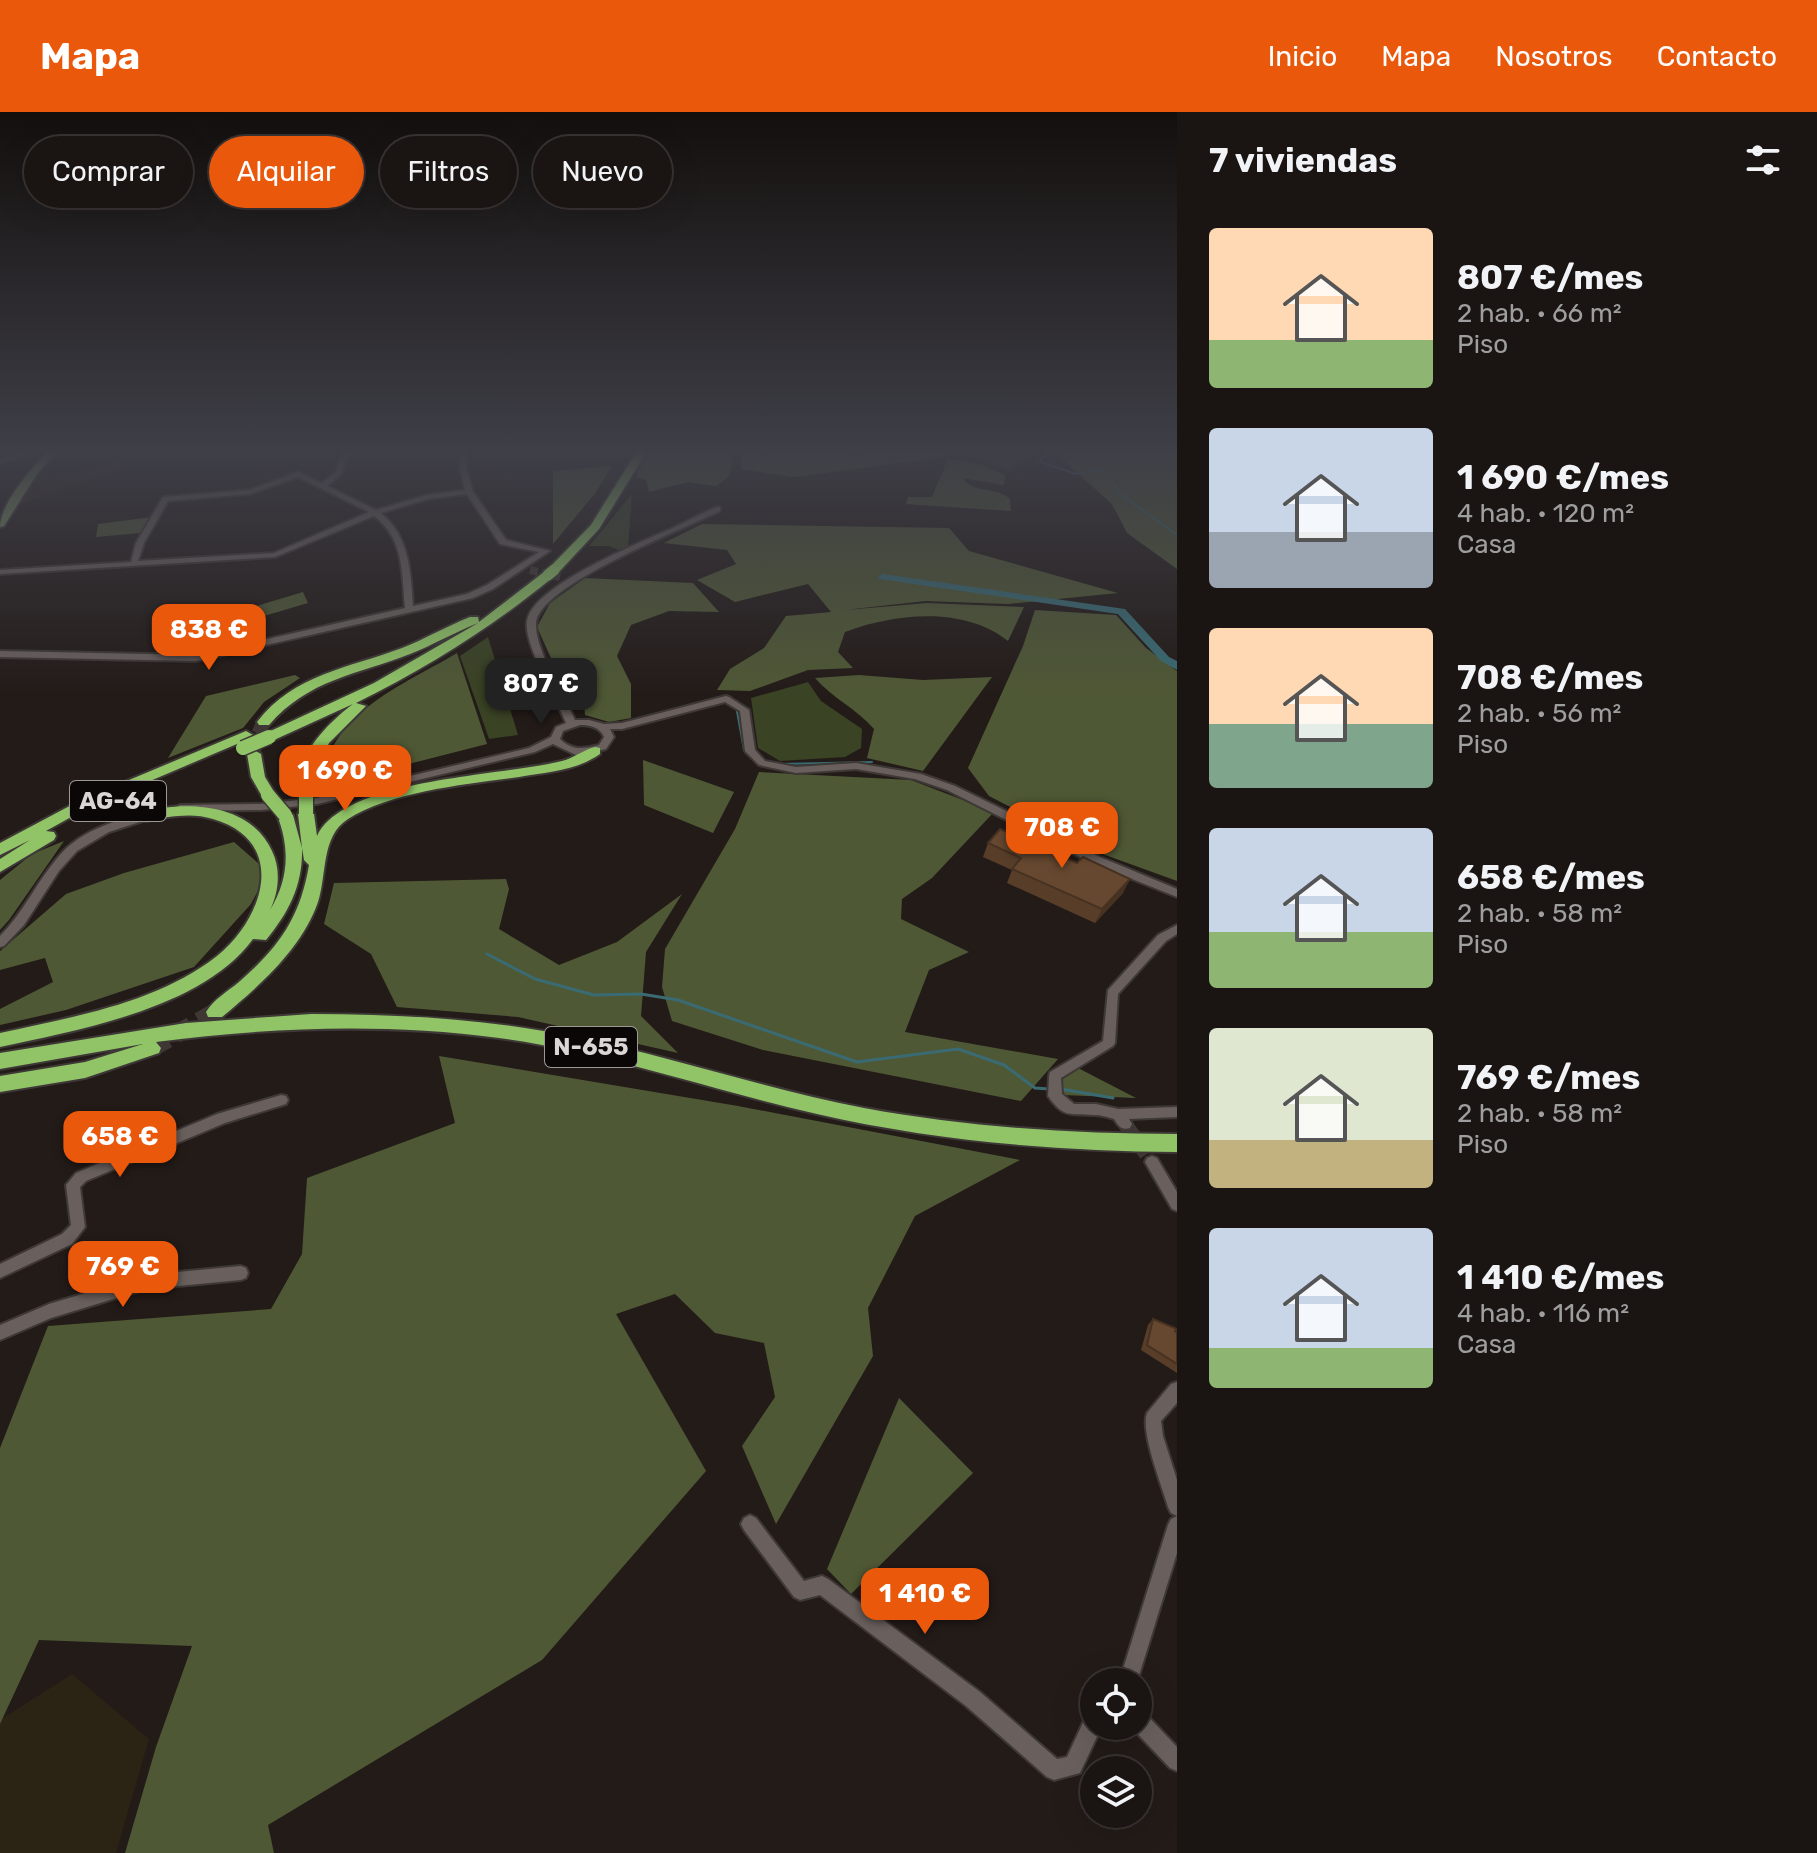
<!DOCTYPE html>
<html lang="es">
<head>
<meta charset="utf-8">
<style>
  :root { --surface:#1a1412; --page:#272120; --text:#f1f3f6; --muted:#9f9e9f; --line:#383332; --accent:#ea580c }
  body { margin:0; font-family:Rubik,sans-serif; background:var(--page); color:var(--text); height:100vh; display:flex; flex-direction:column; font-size:30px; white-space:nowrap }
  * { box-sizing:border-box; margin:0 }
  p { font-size:26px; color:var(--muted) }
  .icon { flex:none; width:44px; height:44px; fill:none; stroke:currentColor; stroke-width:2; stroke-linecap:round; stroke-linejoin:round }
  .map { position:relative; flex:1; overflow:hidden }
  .drawer { display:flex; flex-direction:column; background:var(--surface); width:640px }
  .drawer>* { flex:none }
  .hud { position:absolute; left:24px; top:24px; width:760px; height:72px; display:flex; gap:16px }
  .buttons { position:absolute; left:1080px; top:1556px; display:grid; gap:16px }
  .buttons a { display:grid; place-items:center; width:72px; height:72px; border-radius:50%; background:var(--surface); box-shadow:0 8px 32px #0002,0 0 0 2px var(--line); font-size:40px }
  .price { position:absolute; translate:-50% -68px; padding:0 18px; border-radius:16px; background:var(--accent); color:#fff; font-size:26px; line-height:52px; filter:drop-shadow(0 2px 4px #0008) }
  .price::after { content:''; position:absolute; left:50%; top:48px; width:24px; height:18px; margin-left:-12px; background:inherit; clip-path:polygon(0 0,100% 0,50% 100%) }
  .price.current { background:#222; color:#fff }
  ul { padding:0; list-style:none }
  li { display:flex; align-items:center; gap:24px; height:200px; padding:0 32px }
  li span { display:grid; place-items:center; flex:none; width:224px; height:160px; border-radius:8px; color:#555 }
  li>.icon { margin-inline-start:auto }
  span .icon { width:96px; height:96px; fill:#fffc; stroke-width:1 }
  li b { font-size:34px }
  h2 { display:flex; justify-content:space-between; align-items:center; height:96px; padding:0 32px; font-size:34px }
  .chip { padding:0 28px; border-radius:36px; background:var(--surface); box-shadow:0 8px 32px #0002,0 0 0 2px var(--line); font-size:28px; line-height:72px }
  .chip.current { background:var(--accent); color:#fff }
  header { display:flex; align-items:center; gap:48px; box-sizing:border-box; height:112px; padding:0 40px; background:var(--accent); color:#fff }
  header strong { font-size:38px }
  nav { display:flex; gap:44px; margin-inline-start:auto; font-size:28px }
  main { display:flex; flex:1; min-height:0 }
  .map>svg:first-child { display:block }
  .built { fill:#30231d }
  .medical { fill:#2b2313 }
  .green { fill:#3a4324 }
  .forest { fill:#4f5835 }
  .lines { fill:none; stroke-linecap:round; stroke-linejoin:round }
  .stream-far1 { stroke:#3a6b73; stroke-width:2 }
  .stream { stroke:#3a6b73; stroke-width:3 }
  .river { fill:#3a6b73; fill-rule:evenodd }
  .minor-tunnel-far1 { stroke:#3f3734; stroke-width:8; stroke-dasharray:8 4; stroke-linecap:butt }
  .minor-tunnel { stroke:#3f3734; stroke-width:15; stroke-dasharray:15 7; stroke-linecap:butt }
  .highway-tunnel-far1 { stroke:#3f3734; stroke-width:14; stroke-dasharray:14 7; stroke-linecap:butt }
  .highway-tunnel { stroke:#3f3734; stroke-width:18; stroke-dasharray:18 9; stroke-linecap:butt }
  .minor-casing { stroke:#3e3836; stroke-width:4 }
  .major-casing { stroke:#3e3836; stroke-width:4 }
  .highway-casing { stroke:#3e3836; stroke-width:4 }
  .minor { fill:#69605d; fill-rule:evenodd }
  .major { fill:#809c63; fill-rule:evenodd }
  .highway { fill:#90c467; fill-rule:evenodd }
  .highway-bridge-far1-casing { stroke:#3e3836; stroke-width:14; stroke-linecap:butt }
  .highway-bridge-casing { stroke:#3e3836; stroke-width:17; stroke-linecap:butt }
  .highway-bridge-far1 { stroke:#90c467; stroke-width:11 }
  .highway-bridge { stroke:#90c467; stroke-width:14 }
  .wall { fill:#583e29 }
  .shaded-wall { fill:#473222 }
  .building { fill:#664830; stroke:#473222; stroke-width:2 }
  .labels { text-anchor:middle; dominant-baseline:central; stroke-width:8; stroke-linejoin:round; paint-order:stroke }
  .shield { fill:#0a0706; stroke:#9c9896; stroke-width:2 }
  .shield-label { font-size:24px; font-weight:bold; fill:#dbd6d4 }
</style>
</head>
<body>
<header>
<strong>Mapa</strong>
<nav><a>Inicio</a><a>Mapa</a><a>Nosotros</a><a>Contacto</a></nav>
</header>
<main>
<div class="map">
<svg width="1177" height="1741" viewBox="0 0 1177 1741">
  <rect width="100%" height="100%" fill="#231b18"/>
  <path class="built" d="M114,350L125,355L18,393L35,367L54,369Z"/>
  <path class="medical" d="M72,1562L149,1627L116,1741H0V1608Z"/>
  <g class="green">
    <path d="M971,340L1027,339L1033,342L1010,359L966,343Z"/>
    <path d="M632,382L628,436L621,439L609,434H589Z"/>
    <path d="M488,525L518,623L489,627L460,544Z"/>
    <path d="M808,570L821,589L862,617L861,636L845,645L780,649L758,636L751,586Z"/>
  </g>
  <g class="forest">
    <path d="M648,339H735L728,365L716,374L688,370L649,380L646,368L636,365Z"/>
    <path d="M742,339H849L856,343L867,339H941L946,345L793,365L741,357Z"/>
    <path d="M1177,339V457L1127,421L1112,392L1053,339Z"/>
    <path d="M948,347L983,353L1005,363L1004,373L962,366C978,384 995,373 1010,387L1011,399L906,392L908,385H932Z"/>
    <path d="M612,354L596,380L553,432V359Z"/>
    <path d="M152,405L141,421L96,425L98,412Z"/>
    <path d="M702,412L949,416L969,439L1118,481L1008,492L925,489L845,498L927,491L1024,495L1008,529C964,494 895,501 845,520L838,540L853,556L808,558L750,579L717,578L730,557L764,536L786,504L831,500L808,472L735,490L697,468L736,452L727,438L664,431Z"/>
    <path d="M585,466L693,471L719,500L669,499L631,513L617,544L631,572V606L609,610L585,603L581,557L555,555L537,515L550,491Z"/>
    <path d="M303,480L308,491L200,523L197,512Z"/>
    <path d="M1035,498L1116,503L1146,536L1177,559V769L1097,740L989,684L968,656L1023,534Z"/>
    <path d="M457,541L487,632L393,656L323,667C332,599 404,573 457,541Z"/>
    <path d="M295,563L300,566L264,590L243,616L168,646L206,584Z"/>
    <path d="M859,563L923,568L992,565L923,659L867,646L874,617C857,597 832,586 815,566Z"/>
    <path d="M643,648L734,680L713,721L644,693Z"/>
    <path d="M759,660L911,668L994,700L932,766L902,787L901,807L969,840L929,858L905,920L1058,947L1021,989L763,938L672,909L662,875L665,837L735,717Z"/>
    <path d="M64,729L9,808L0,818V768L32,742Z"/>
    <path d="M234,730L259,752L262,771L251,792L194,855L66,898L0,913V897L53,870L45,846L0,858V839L66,782L124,761Z"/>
    <path d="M506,767L509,777L499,817L559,853L617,830L682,782L646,840L641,904L678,941L518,905L397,895L371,842L324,812L334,771Z"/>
    <path d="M439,944L738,994L1020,1048L915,1104L868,1196L873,1244L776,1412L742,1334L775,1285L764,1231L715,1221L675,1182L616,1202L706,1359L542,1548L268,1713L274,1741H125L156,1635L192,1534L39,1528L0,1612V1336L48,1214L271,1197L302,1142L307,1066L455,1011Z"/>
    <path d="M1078,956L1136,986L1063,983L1059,969Z"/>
    <path d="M899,1286L973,1361L851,1482L827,1457Z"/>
  </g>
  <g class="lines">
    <g class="stream-far1">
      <path d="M1041,339L1049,342L1038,349L1076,362L1105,358L1120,382L1177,423"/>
      <path d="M736,594L744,638L757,652L772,651"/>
      <path d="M779,652L872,650"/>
    </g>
    <g class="stream">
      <path d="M487,842L535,867L594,883L641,882L678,888L857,950L958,937L1004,953L1035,976L1049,977"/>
      <path d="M1061,977L1113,986"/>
    </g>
    <path class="river" d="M883,462L1125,497L1169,545L1177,549V558L1161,549L1118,502L879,467L878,465Z"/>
    <path class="minor-tunnel-far1" d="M530,458L560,465"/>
    <path class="minor-tunnel" d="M1125,1012L1152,1050"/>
    <path class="highway-tunnel-far1" d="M254,642L256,626L264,610"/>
    <path class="highway-tunnel" d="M152,936L215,900"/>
    <g class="minor-casing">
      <g id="minor">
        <path d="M29,339H42L0,351V347Z"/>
        <path d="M343,339L467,340L466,356L473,380L506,428L550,439L493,477L473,486L196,549L0,545V539L196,543L405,496C402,463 404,425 374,404L275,445L0,462V458L131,450L136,431L163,385L249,378L298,360L322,371L336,360ZM349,343H461L460,356L465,378L427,383L376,398L327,374L341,362ZM298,365L369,400L274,441L138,449L144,431L168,389L250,382ZM467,382L500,432L539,440L487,473L467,482L413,494C411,460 409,424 381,401L428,387Z"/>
        <path d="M717,395H720V399C686,416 536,474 536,512C535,538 564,583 575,608H589L604,612L622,611L726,584L729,585L749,598L755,638L765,649L796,655L856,651L921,662L955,674L1100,745L1177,777V785L1092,751L947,678L915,667L856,657L796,661L759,653L745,639L740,599L725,590L622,617H610L614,625L606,637L578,644L553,632L535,640L317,692L261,698L180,699L175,696L180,693L261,692L317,686L529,636L551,625L556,615L566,611C557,589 523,531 527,509C532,474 641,430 673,416C688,409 702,401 717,395ZM580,613C590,613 600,615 604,625L599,633C584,637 572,639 560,627L563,619Z"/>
        <path d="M154,699L158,700L159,702L158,704L109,720L77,739L59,759L24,813L4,834L0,835V824C24,800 37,769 59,744C83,716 121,707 154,699Z"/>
        <path d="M1177,813V822L1166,829L1118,882L1115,931L1113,934L1061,966L1062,982L1074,992H1096L1118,997L1177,995V1005L1129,1007L1132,1012L1130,1016C1121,1019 1118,1013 1114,1007C1107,1005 1101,1003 1094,1003C1070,1001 1064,1007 1048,984L1049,964L1050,960L1103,929L1108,878L1158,823Z"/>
        <path d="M281,983L286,984L288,988L286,992L225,1011L86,1069L80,1075L85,1115L72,1132L0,1166V1152L62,1122L71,1113L66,1073L76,1061L217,1002Z"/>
        <path d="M1152,1044L1157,1046L1177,1080V1099L1172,1097L1145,1050L1147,1046Z"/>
        <path d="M241,1154L246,1156L248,1161L246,1166L241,1168L146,1177L51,1206L0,1228V1213L49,1192L146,1163Z"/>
        <path d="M1177,1270V1291L1161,1309L1163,1324L1177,1368V1404L1171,1401L1168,1395C1162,1374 1140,1319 1147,1301L1171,1272Z"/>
        <path d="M750,1403L756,1406L804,1469L822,1464L828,1467L980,1580L1057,1647L1067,1645L1087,1602L1094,1599V1614H1102L1080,1661L1054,1668L1047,1665L966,1594L820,1483L800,1488L794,1485L744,1418L741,1412L744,1406Z"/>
        <path d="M1177,1404V1441L1137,1570H1119L1168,1413L1171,1407Z"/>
        <path d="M1138,1598L1145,1601L1177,1635V1659L1170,1656L1131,1615L1138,1614Z"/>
      </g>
    </g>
    <g class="major-casing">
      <path id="major" d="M48,339H58L39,359L4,414L0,415C0,392 32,356 48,339Z"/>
    </g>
    <g class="highway-casing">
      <g id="highway">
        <path d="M637,339H647L599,417L558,461H553L552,466C491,516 426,556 356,591L366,594L329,631L319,651L311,679H301C291,647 329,610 353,592L274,628H264V622L374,571L478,511C455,520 433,533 410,542C356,563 309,567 269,613H259L257,610C294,562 349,556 402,536C425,527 447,514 470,505H478L479,510L544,460H549L550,455L591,413Z"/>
        <path d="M246,619L253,623L251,626L89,695L46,719L54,720L56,724L54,728L0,760V747L30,728L0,743V731L79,689Z"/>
        <path d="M595,635L600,636V642C576,659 547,660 519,665C468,672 392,679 348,707C321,724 327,762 318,790C301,838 260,873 222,905H208L206,900C213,888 228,879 239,870C279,835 300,806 309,753L304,748L302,736C303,773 289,800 266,828L253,827C203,896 79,918 0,935V921C73,905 157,891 217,844C265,805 288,729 213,707C191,700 167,705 146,709L138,704L141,700C185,689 250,690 272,739C281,757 279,780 270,798C289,767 290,736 277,703L280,699L285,698L293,703L302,736L298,702L301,699L306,697L314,702L317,724C344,666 503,664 562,649C574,646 583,638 595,635Z"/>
        <path d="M254,638L261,642L265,665L276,683L273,686H263L251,665L247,642Z"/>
        <path d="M311,902C400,902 488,907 576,925C673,945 766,977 864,996C967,1015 1072,1022 1177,1022V1040C1056,1039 935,1029 817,1002C711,978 608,941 499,926C385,911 270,915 156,930L161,936L159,941L85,966L0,980V964L85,950L143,932L0,957V941L186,911Z"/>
      </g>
    </g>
    <use href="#minor" class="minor"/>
    <use href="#major" class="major"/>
    <use href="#highway" class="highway"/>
    <g class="highway-bridge-far1-casing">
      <path id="highway-bridge-far1" d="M548,463L554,458"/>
    </g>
    <g class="highway-bridge-casing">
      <g id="highway-bridge">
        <path d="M243,636L269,625"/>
        <path d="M306,676V702"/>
        <path d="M268,683L285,703"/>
      </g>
    </g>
    <use href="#highway-bridge-far1" class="highway-bridge-far1"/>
    <use href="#highway-bridge" class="highway-bridge"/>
  </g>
  <g class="wall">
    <path d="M988,731H1032L1123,781L1095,811L1007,771L1012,758L983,745Z"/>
    <path d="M1153,1207L1177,1221V1261L1141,1238L1148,1213Z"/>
  </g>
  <path class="shaded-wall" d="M1130,767L1123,781L1095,811L1102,797Z"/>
  <g class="building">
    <path d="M1000,717L1032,731L1035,727L1047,732L1044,737L1077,751L1083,745L1130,767L1102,797L1012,757L1021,746L988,731Z"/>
    <path d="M1153,1207L1177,1217L1175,1219L1177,1221V1252L1147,1233Z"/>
  </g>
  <linearGradient id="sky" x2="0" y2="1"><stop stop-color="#130f0d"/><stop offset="0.58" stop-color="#3f3f48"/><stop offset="1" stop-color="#3f3f48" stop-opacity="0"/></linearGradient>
  <rect width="1177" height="583" fill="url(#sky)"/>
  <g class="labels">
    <g class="shield">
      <rect x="70" y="669" width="96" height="40" rx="6"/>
      <rect x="545" y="915" width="92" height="40" rx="6"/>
    </g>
    <g class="shield-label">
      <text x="118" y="689">AG-64</text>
      <text x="591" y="935">N-655</text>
    </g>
  </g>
</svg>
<div class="buttons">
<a><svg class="icon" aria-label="locate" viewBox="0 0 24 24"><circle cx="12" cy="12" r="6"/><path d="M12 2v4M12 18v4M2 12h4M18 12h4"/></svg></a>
<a><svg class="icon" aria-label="layers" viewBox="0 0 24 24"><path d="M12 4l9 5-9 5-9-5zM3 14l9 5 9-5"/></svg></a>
</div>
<b class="price" style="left:209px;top:560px">838 €</b>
<b class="price current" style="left:541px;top:614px">807 €</b>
<b class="price" style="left:345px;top:701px">1 690 €</b>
<b class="price" style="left:1062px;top:758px">708 €</b>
<b class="price" style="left:120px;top:1067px">658 €</b>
<b class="price" style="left:123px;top:1197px">769 €</b>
<b class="price" style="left:925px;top:1524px">1 410 €</b>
<div class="hud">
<a class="chip">Comprar</a>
<a class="chip current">Alquilar</a>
<a class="chip">Filtros</a>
<a class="chip">Nuevo</a>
</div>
</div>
<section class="drawer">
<h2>7 viviendas<svg class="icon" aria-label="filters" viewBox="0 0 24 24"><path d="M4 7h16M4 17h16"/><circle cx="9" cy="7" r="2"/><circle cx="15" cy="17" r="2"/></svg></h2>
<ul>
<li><span style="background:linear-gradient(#ffd9b3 70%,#8fb573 0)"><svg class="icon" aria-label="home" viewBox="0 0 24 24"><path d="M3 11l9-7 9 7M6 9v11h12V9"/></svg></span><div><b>807 €/mes</b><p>2 hab. · 66 m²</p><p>Piso</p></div></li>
<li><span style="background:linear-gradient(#c9d6e8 65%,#9aa5b1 0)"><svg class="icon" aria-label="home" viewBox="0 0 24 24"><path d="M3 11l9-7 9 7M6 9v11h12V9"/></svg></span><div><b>1 690 €/mes</b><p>4 hab. · 120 m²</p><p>Casa</p></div></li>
<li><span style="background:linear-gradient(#ffd9b3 60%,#7fa58c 0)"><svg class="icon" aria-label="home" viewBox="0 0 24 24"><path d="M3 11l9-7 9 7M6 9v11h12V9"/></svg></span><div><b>708 €/mes</b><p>2 hab. · 56 m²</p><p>Piso</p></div></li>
<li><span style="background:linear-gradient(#c9d6e8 65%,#8fb573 0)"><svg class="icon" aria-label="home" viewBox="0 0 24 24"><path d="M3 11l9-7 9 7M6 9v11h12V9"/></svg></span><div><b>658 €/mes</b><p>2 hab. · 58 m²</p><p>Piso</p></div></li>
<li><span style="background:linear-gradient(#dfe7d0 70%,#c2b280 0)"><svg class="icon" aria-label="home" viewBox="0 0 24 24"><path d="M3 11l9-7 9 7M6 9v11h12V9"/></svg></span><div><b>769 €/mes</b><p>2 hab. · 58 m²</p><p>Piso</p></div></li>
<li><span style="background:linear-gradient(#c9d6e8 75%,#8fb573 0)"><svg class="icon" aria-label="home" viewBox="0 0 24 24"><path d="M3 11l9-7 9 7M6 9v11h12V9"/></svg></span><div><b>1 410 €/mes</b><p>4 hab. · 116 m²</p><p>Casa</p></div></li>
</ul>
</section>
</main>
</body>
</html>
